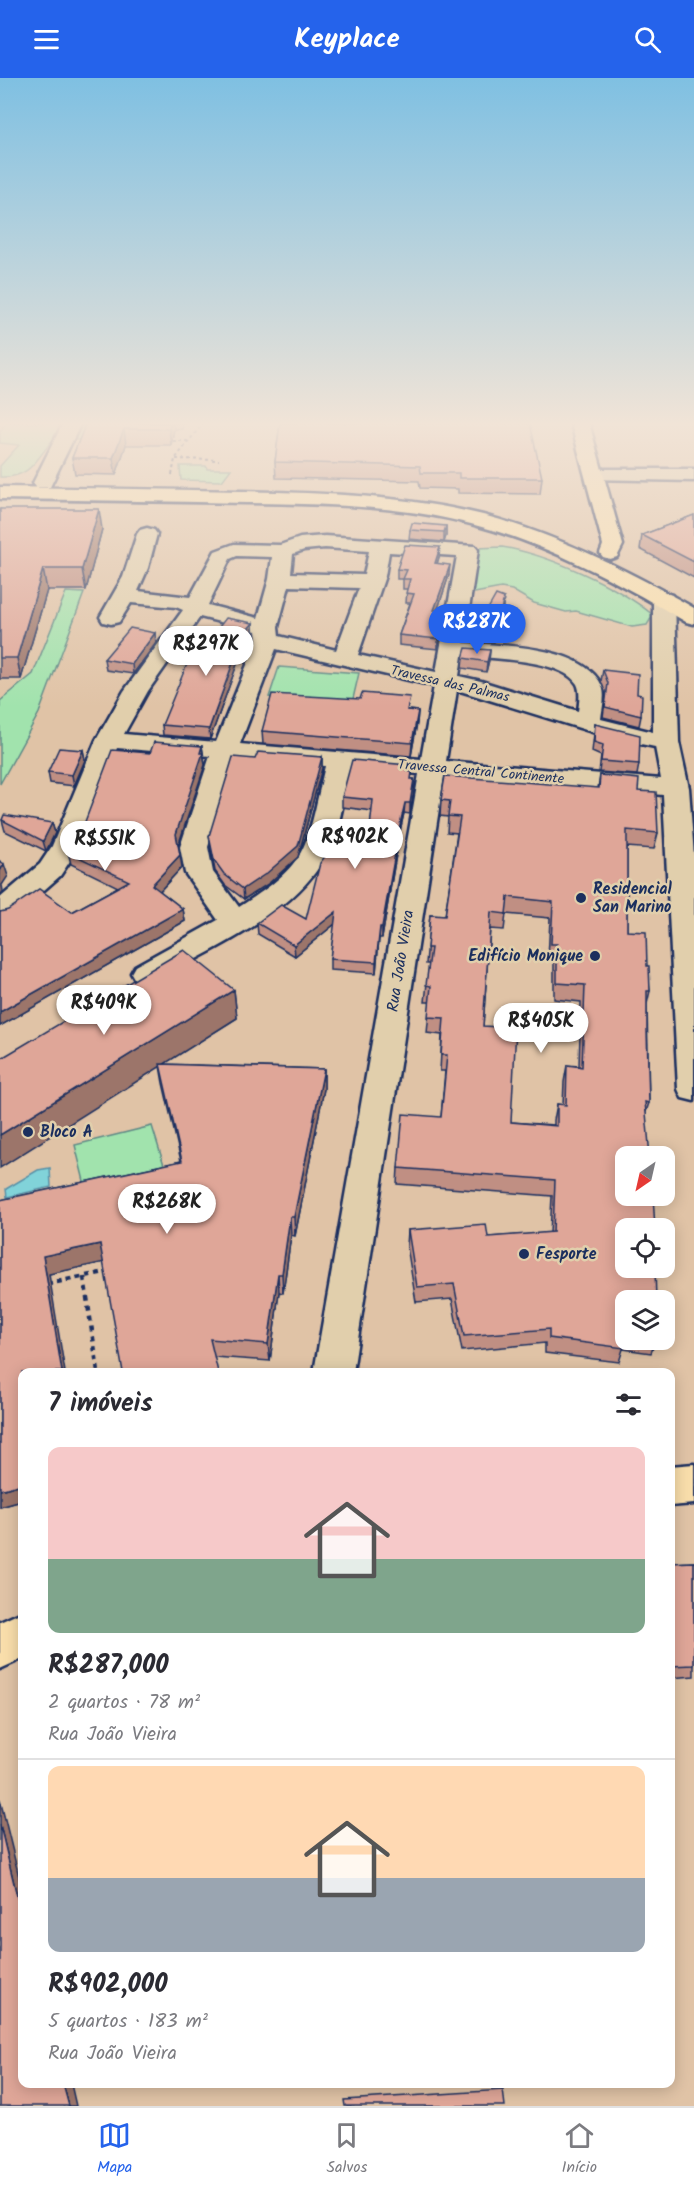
<!DOCTYPE html>
<html lang="pt">
<head>
<meta charset="utf-8">
<style>
  :root { --surface:#fff; --page:#f7f7f7; --text:#2b2b33; --muted:#7c7c81; --line:#e1e1e2; --accent:#2563eb }
  body { margin:0; font-family:Kalam,sans-serif; background:var(--page); color:var(--text); height:100vh; display:flex; flex-direction:column; font-size:22px; white-space:nowrap }
  * { box-sizing:border-box; margin:0 }
  p { font-size:20px; color:var(--muted) }
  .icon { flex:none; width:33px; height:33px; fill:none; stroke:currentColor; stroke-width:2; stroke-linecap:round; stroke-linejoin:round }
  .map { position:relative; flex:1; overflow:hidden }
  .side { position:absolute; left:18px; top:1290px; width:657px; height:720px; display:flex; flex-direction:column; background:var(--surface); border-radius:12px; box-shadow:0 3px 15px #0003 }
  .side>* { flex:none }
  .needle { width:39px; rotate:214deg }
  .fabs { position:absolute; left:615px; top:1068px; display:grid; gap:12px }
  .fabs a { display:grid; place-items:center; width:60px; height:60px; border-radius:12px; background:var(--surface); box-shadow:0 3px 15px #0003; font-size:30px }
  .price { position:absolute; translate:-50% -51px; padding:0 14px; border-radius:21px; background:#fff; color:#222; font-size:20px; line-height:39px; filter:drop-shadow(0 2px 3px #0008) }
  .price::after { content:''; position:absolute; left:50%; top:36px; width:18px; height:14px; margin-left:-9px; background:inherit; clip-path:polygon(0 0,100% 0,50% 100%) }
  .price.current { background:var(--accent); color:#fff }
  ul { padding:0; list-style:none }
  li { display:grid; align-content:center; gap:12px; height:318px; padding:0 30px }
  li+li { border-top:2px solid var(--line) }
  li span { display:grid; place-items:center; height:186px; border-radius:12px; color:#555 }
  li>.icon { margin-inline-start:auto }
  span .icon { width:108px; height:108px; fill:#fffc; stroke-width:1 }
  li b { font-size:26px }
  h2 { display:flex; justify-content:space-between; align-items:center; height:72px; padding:0 30px; font-size:26px }
  header { display:flex; justify-content:space-between; align-items:center; height:78px; padding:0 30px; background:var(--accent); color:#fff; font-size:27px; font-weight:700 }
  .tabs { display:flex; justify-content:space-around; align-items:center; height:84px; border-top:2px solid var(--line); background:var(--surface); font-size:16px; color:var(--muted) }
  .tabs a { display:grid; justify-items:center; gap:3px }
  .tabs .current { color:var(--accent) }
  .map>svg:first-child { display:block }
  .green { fill:#a1e3ad; stroke:#5e8986; stroke-width:1.5 }
  .water { fill:#81d3d9; stroke:#5891a8; stroke-width:1.5 }
  .lines { fill:none; stroke-linecap:round; stroke-linejoin:round }
  .minor-casing { stroke:#1b2f5e; stroke-width:5 }
  .major-casing { stroke:#1b2f5e; stroke-width:5 }
  .path-far1 { stroke:#1b2f5e; stroke-width:2; stroke-dasharray:3 3; stroke-linecap:butt }
  .path { stroke:#1b2f5e; stroke-width:4.5; stroke-dasharray:5 5; stroke-linecap:butt }
  .minor { fill:#e1cfac; fill-rule:evenodd }
  .major { fill:#f9deab; fill-rule:evenodd }
  .wall { fill:#c08f83; stroke:#1b2f5e; stroke-width:1.5; fill-rule:evenodd }
  .shaded-wall { fill:#9c746a; stroke:#1b2f5e; stroke-width:1.5 }
  .building { fill:#dfa698; stroke:#1b2f5e; stroke-width:1.5; fill-rule:evenodd }
  .poi-dot { fill:#1b2f5e; stroke:#e1cfac; stroke-width:2 }
  .labels { text-anchor:middle; dominant-baseline:central; stroke-width:5; stroke-linejoin:round; paint-order:stroke }
  .far-street-label { font-size:14px; fill:#1b2f5e; stroke:#e1cfac }
  .poi-label { font-size:16px; font-weight:bold; fill:#1b2f5e; stroke:#e1cfac; text-anchor:start }
  .street-label { font-size:16px; fill:#1b2f5e; stroke:#e1cfac }
</style>
</head>
<body>
<header><svg class="icon" aria-label="menu" viewBox="0 0 24 24"><path d="M4 6h16M4 12h16M4 18h16"/></svg>Keyplace<svg class="icon" aria-label="search" viewBox="0 0 24 24"><circle cx="10" cy="10" r="6"/><path d="M15 15l6 6"/></svg></header>
<div class="map">
<svg width="694" height="2028" viewBox="0 0 694 2028">
  <rect width="100%" height="100%" fill="#e0c3a6"/>
  <filter id="ink" filterUnits="userSpaceOnUse"><feTurbulence type="fractalNoise" baseFrequency=".0167" numOctaves="2"/><feDisplacementMap in="SourceGraphic" scale="12" xChannelSelector="R" yChannelSelector="G"/><feConvolveMatrix kernelMatrix="1 2 1 2 8 2 1 2 1" color-interpolation-filters="sRGB"/></filter>
  <g filter="url(#ink)">
    <g class="green">
      <path d="M6,345H119L84,361L51,364C35,384 29,400 0,399V388L19,367L0,365V353Z"/>
      <path d="M180,388H206L207,391H231L222,403L181,402Z"/>
      <path d="M502,469C547,476 618,508 653,537L647,547L632,549L576,533L566,534L534,525L512,512L501,510L464,517L477,470Z"/>
      <path d="M66,514L84,515L39,635L0,706V623L33,596Z"/>
      <path d="M279,589L359,595L352,625L269,619Z"/>
      <path d="M152,1048L164,1087L85,1107L75,1067Z"/>
    </g>
    <path class="water" d="M50,1090L51,1109L7,1119L6,1111L38,1092Z"/>
    <g class="lines">
      <g class="minor-casing">
        <g id="minor">
          <path d="M63,345H81L50,409H36L33,405Z"/>
          <path d="M595,391H694V403L588,401L586,397L588,393Z"/>
          <path d="M147,450L154,452L157,456L148,490L138,513L190,519L215,473L234,466L280,467L300,460L325,458L475,468L478,472L464,565C502,567 584,568 602,608C606,618 602,631 601,641L653,654V522L656,517L664,515L672,517L675,522L679,664L689,710L694,778V1023L682,1020L678,1011L663,717L444,698L353,1294H314L419,696L350,690C345,712 340,751 330,771C297,836 217,868 157,902L146,905L135,902L131,895L135,888L218,842L185,795L180,769L210,678L117,670L80,768L60,798L10,842L0,845V820L40,786L52,768L96,662L124,613L183,532L176,529L131,525L119,544L111,546L103,544L100,539L123,499L137,456L140,452ZM325,470L369,473L364,497L291,495L293,476L304,472ZM389,474L457,478L436,594L358,577L385,498ZM237,478L272,479L269,501L258,540L208,527L230,481ZM289,508L359,510L336,572L279,558L278,549ZM200,539L256,553L257,562L216,664L124,656L148,613ZM276,571L434,608L421,681L240,666ZM462,578C489,580 562,581 577,606C581,614 579,625 578,633L481,603L459,598ZM457,612L612,660L655,669L661,701L446,683ZM235,680L325,688C319,712 313,749 303,770C291,796 262,814 239,829L213,794L208,769Z"/>
        </g>
      </g>
      <g class="major-casing">
        <g id="major">
          <path d="M571,345H589L623,467L617,479L610,481L603,479L600,475L603,467Z"/>
          <path d="M0,409C80,410 160,411 240,413C322,415 403,417 483,437C558,457 627,492 694,530V546L686,544C618,504 548,466 471,446C398,427 321,426 246,425C164,423 82,422 0,421Z"/>
          <path d="M694,1386V1426L670,1428V1388Z"/>
          <path d="M22,1534V1581L0,1591V1544Z"/>
        </g>
      </g>
      <g class="path-far1">
        <path d="M173,363H188"/>
        <path d="M176,381L219,382"/>
        <path d="M172,397L175,381L203,345"/>
      </g>
      <g class="path">
        <path d="M84,1199L98,1294"/>
        <path d="M47,1206L110,1193"/>
      </g>
      <use href="#minor" class="minor"/>
      <use href="#major" class="major"/>
    </g>
    <g class="wall">
      <path d="M86,345H183L182,351H174L171,367H126L116,397L75,396L72,380Z"/>
      <path d="M280,345L542,400L540,416L458,415V411L420,410L419,403L276,400L275,384Z"/>
      <path d="M0,431L102,451L86,512H47L21,601H0Z"/>
      <path d="M694,437V500L640,471L642,457Z"/>
      <path d="M446,448V458L444,464L409,461L410,452Z"/>
      <path d="M439,479L437,486L449,497L437,533H443V544L438,571L399,567V557L410,525H406L407,511H403V501H397V491Z"/>
      <path d="M503,530L494,564L467,563V553L484,538Z"/>
      <path d="M253,545V555L244,567L210,661L163,657L162,647L206,566Z"/>
      <path d="M155,555L156,565L133,596L106,592L104,581Z"/>
      <path d="M490,572L489,582L486,594L462,590L463,580Z"/>
      <path d="M603,592L641,638L639,648L603,639L606,616L601,603Z"/>
      <path d="M409,632L418,633L417,645L411,678L263,666L262,653Z"/>
      <path d="M595,646L639,686L637,697L599,694L601,678L592,674Z"/>
      <path d="M202,668L205,687L178,767L182,789L160,813L183,831L185,843L0,948V834H72L118,809L71,786L68,774L150,675Z"/>
      <path d="M83,672L85,682L74,708L50,705L48,694Z"/>
      <path d="M322,679V690L298,779L268,806L244,821L225,807L215,793L209,758L255,681Z"/>
      <path d="M407,693L412,694L411,701H414V712L410,736L404,735L400,753L382,860H379L376,895L330,892V881L335,846L295,878L258,856L257,845L306,841L368,768L372,733L342,729V719Z"/>
      <path d="M600,697L638,713L658,755L654,771L627,769V853L647,888L650,913L647,926L649,1025L646,1034L626,1222V1262H656L651,1275L623,1271L619,1284L545,1275V1265L462,1273L452,1221L416,1224L407,1168L408,1152L488,1159L550,1155L552,1118L397,1106L398,1090L441,1039L445,993H440L442,957L427,955L430,924H425L429,886H426L430,837L445,838L457,755L447,754L448,739L440,738L441,722L598,710ZM506,836L550,840L548,882H554V921L581,924L579,988L567,987L564,1004L563,1027L557,1026L554,1042V1047L511,1044L483,948L490,851L504,852Z"/>
      <path d="M2,742L52,745L55,755L46,773L5,753Z"/>
      <path d="M234,912L237,940L163,986L324,991V1011L295,1158L291,1157L283,1215L279,1214L270,1283L214,1279L103,1184L49,1196L22,1294V1423L0,1429V1122L181,1083L163,1005L160,988Z"/>
      <path d="M694,1484V1598L670,1600V1485Z"/>
    </g>
    <g class="shaded-wall">
      <path d="M170,345H173L174,351L171,367L169,351Z"/>
      <path d="M124,351L126,367L116,397L113,380Z"/>
      <path d="M99,431L102,451L86,512L82,491Z"/>
      <path d="M446,448V458L444,464V454Z"/>
      <path d="M440,469L439,479L434,495L435,485Z"/>
      <path d="M450,487L449,497L434,543V532Z"/>
      <path d="M43,491L47,512L21,601L17,580Z"/>
      <path d="M504,520L503,530L494,564L495,554Z"/>
      <path d="M443,533V544L438,571V561Z"/>
      <path d="M253,545V555L244,567L210,661L209,651L243,557Z"/>
      <path d="M155,555L156,565L133,596L132,586Z"/>
      <path d="M490,572L489,582L486,594L487,584Z"/>
      <path d="M418,633L417,645L411,678L412,665Z"/>
      <path d="M202,668L205,687L178,768L176,756Z"/>
      <path d="M83,672L85,682L74,708L72,697Z"/>
      <path d="M322,679V690L298,779L268,806L244,821L243,811Z"/>
      <path d="M414,701V712L410,736V725Z"/>
      <path d="M405,725L404,735L400,753L382,860V849L401,742Z"/>
      <path d="M52,745L55,755L46,773L43,763Z"/>
      <path d="M180,777L182,789L154,819L152,807Z"/>
      <path d="M4,786L8,798L2,807L3,813L0,819V793Z"/>
      <path d="M183,831L185,843L0,948V934Z"/>
      <path d="M336,834V845L295,878L294,867Z"/>
      <path d="M380,849L379,860L376,895V884Z"/>
      <path d="M234,912L237,940L0,1090V1057Z"/>
      <path d="M324,991V1011L295,1158L294,1139Z"/>
      <path d="M290,1139L291,1157L283,1215L282,1196Z"/>
      <path d="M100,1166L105,1184L49,1196L65,1294H62L43,1178Z"/>
      <path d="M278,1196L279,1214L270,1283L268,1266Z"/>
      <path d="M22,1406V1423L0,1429V1412Z"/>
      <path d="M0,1721L22,1811V1839L0,1747Z"/>
      <path d="M63,2006H71L76,2028H69Z"/>
    </g>
    <g class="building">
      <path d="M86,345H170L169,351H124L113,380H72Z"/>
      <path d="M280,345H530L542,400H459V395H421L420,388L275,384Z"/>
      <path d="M0,431H99L82,491H43L17,580H0Z"/>
      <path d="M694,437V484L642,457Z"/>
      <path d="M412,445L446,448L444,454L410,452Z"/>
      <path d="M405,467L440,469L435,485L450,487L434,532L443,533L438,561L399,557L414,516L406,515L410,501H403L407,492L397,491Z"/>
      <path d="M496,517L504,520L495,554L467,553L470,536L484,538Z"/>
      <path d="M226,540L253,545L243,557L209,651L162,647L196,564L206,566Z"/>
      <path d="M130,550L155,555L132,586L104,581Z"/>
      <path d="M466,570L490,572L487,584L463,580Z"/>
      <path d="M603,592L638,596L637,616L642,617L641,638L605,629L608,605Z"/>
      <path d="M362,615L410,619L407,632L418,633L412,665L262,653L272,616L360,621Z"/>
      <path d="M595,646L640,657L639,686L601,683L603,667L594,664Z"/>
      <path d="M154,664L202,668L200,675H203L176,756L180,777L152,807L183,831L0,934V834L8,832L39,811L72,834L129,803L68,774L80,757L112,672L150,675Z"/>
      <path d="M59,670L83,672L72,697L48,694Z"/>
      <path d="M258,674L322,679L298,768L267,795L243,811L224,796L214,782L209,758L233,679L255,681Z"/>
      <path d="M352,682L408,687L406,693L412,694L411,701H414L410,725H405L401,742L382,849H380L376,884L330,881L336,834L294,867L257,845L281,827L306,841L320,785L329,773L331,764L368,768L373,722L342,719Z"/>
      <path d="M600,697L639,701L638,713L656,714L658,755L627,752V853L646,854L647,888H649L650,913H647V952L649,1025L645,1024L650,1078H626V1118H653L655,1150H626V1190H655L656,1222H626V1256H624V1270L549,1260V1251L464,1258L454,1206L417,1209L408,1152L486,1146L488,1159L553,1154L555,1102L398,1090L403,1036L441,1039L447,977H441L444,940L428,939L431,908L426,907L431,870H427L430,837L445,838L460,739L448,738L450,723L441,722L445,698L599,710ZM508,819L553,824L551,866H557V905L585,907L582,989L567,987L566,1027L557,1026V1048L511,1044L516,950L483,948L491,834L506,836Z"/>
      <path d="M4,737L52,745L43,763L2,742Z"/>
      <path d="M0,783L4,786L0,793Z"/>
      <path d="M184,872L234,912L0,1057V981Z"/>
      <path d="M160,986L324,991L294,1139H290L282,1196H278L268,1266L210,1261L218,1294H123L100,1166L43,1178L62,1294H22V1406L0,1412V1122L182,1083Z"/>
      <path d="M694,1484V1587L670,1588V1485Z"/>
      <path d="M0,1747L22,1839V2006H63L69,2028H0Z"/>
      <path d="M503,2012L505,2028H345L344,2022Z"/>
    </g>
  </g>
  <linearGradient id="sky" x2="0" y2="1"><stop stop-color="#7fc0e2"/><stop offset="0.55" stop-color="#f1e4d7"/><stop offset="1" stop-color="#f1e4d7" stop-opacity="0"/></linearGradient>
  <rect width="694" height="629" fill="url(#sky)"/>
  <g class="poi-dot">
    <circle cx="581" cy="820" r="6"/>
    <circle cx="595" cy="878" r="6"/>
    <circle cx="28" cy="1054" r="6"/>
    <circle cx="524" cy="1176" r="6"/>
  </g>
  <g class="labels">
    <g class="far-street-label">
      <text transform="translate(450 606) rotate(13)">Travessa das Palmas</text>
      <text transform="translate(481 694) rotate(5)">Travessa Central Continente</text>
    </g>
    <g class="poi-label">
      <text x="593" y="811">Residencial<tspan x="593" dy="18">San Marino</tspan></text>
      <text x="583" y="878" text-anchor="end">Edifício Monique</text>
      <text x="40" y="1054">Bloco A</text>
      <text x="536" y="1176">Fesporte</text>
    </g>
    <g class="street-label">
      <text transform="translate(401 883) rotate(-81)">Rua João Vieira</text>
    </g>
  </g>
</svg>
<div class="fabs">
<a><svg class="needle" viewBox="-14 -14 28 28"><path d="M0-13l5 13h-10z" fill="#e53935"/><path d="M0 13l5-13h-10z" fill="#7c7c81"/></svg></a>
<a><svg class="icon" aria-label="locate" viewBox="0 0 24 24"><circle cx="12" cy="12" r="6"/><path d="M12 2v4M12 18v4M2 12h4M18 12h4"/></svg></a>
<a><svg class="icon" aria-label="layers" viewBox="0 0 24 24"><path d="M12 4l9 5-9 5-9-5zM3 14l9 5 9-5"/></svg></a>
</div>
<b class="price current" style="left:477px;top:577px">R$287K</b>
<b class="price" style="left:206px;top:599px">R$297K</b>
<b class="price" style="left:355px;top:792px">R$902K</b>
<b class="price" style="left:105px;top:794px">R$551K</b>
<b class="price" style="left:104px;top:958px">R$409K</b>
<b class="price" style="left:541px;top:976px">R$405K</b>
<b class="price" style="left:167px;top:1157px">R$268K</b>
<section class="side">
<h2>7 imóveis<svg class="icon" aria-label="filters" viewBox="0 0 24 24"><path d="M4 7h16M4 17h16"/><circle cx="9" cy="7" r="2"/><circle cx="15" cy="17" r="2"/></svg></h2>
<ul>
<li><span style="background:linear-gradient(#f6c9c9 60%,#7fa58c 0)"><svg class="icon" aria-label="home" viewBox="0 0 24 24"><path d="M3 11l9-7 9 7M6 9v11h12V9"/></svg></span><div><b>R$287,000</b><p>2 quartos · 78 m²</p><p>Rua João Vieira</p></div></li>
<li><span style="background:linear-gradient(#ffd9b3 60%,#9aa5b1 0)"><svg class="icon" aria-label="home" viewBox="0 0 24 24"><path d="M3 11l9-7 9 7M6 9v11h12V9"/></svg></span><div><b>R$902,000</b><p>5 quartos · 183 m²</p><p>Rua João Vieira</p></div></li>
</ul>
</section>
</div>
<nav class="tabs">
<a class="current"><svg class="icon" aria-label="map" viewBox="0 0 24 24"><path d="M3 6l6-2 6 2 6-2v14l-6 2-6-2-6 2zM9 4v14M15 6v14"/></svg>Mapa</a>
<a><svg class="icon" aria-label="saved" viewBox="0 0 24 24"><path d="M7 4h10v16l-5-4-5 4z"/></svg>Salvos</a>
<a><svg class="icon" aria-label="home" viewBox="0 0 24 24"><path d="M3 11l9-7 9 7M6 9v11h12V9"/></svg>Início</a>
</nav>
</body>
</html>
